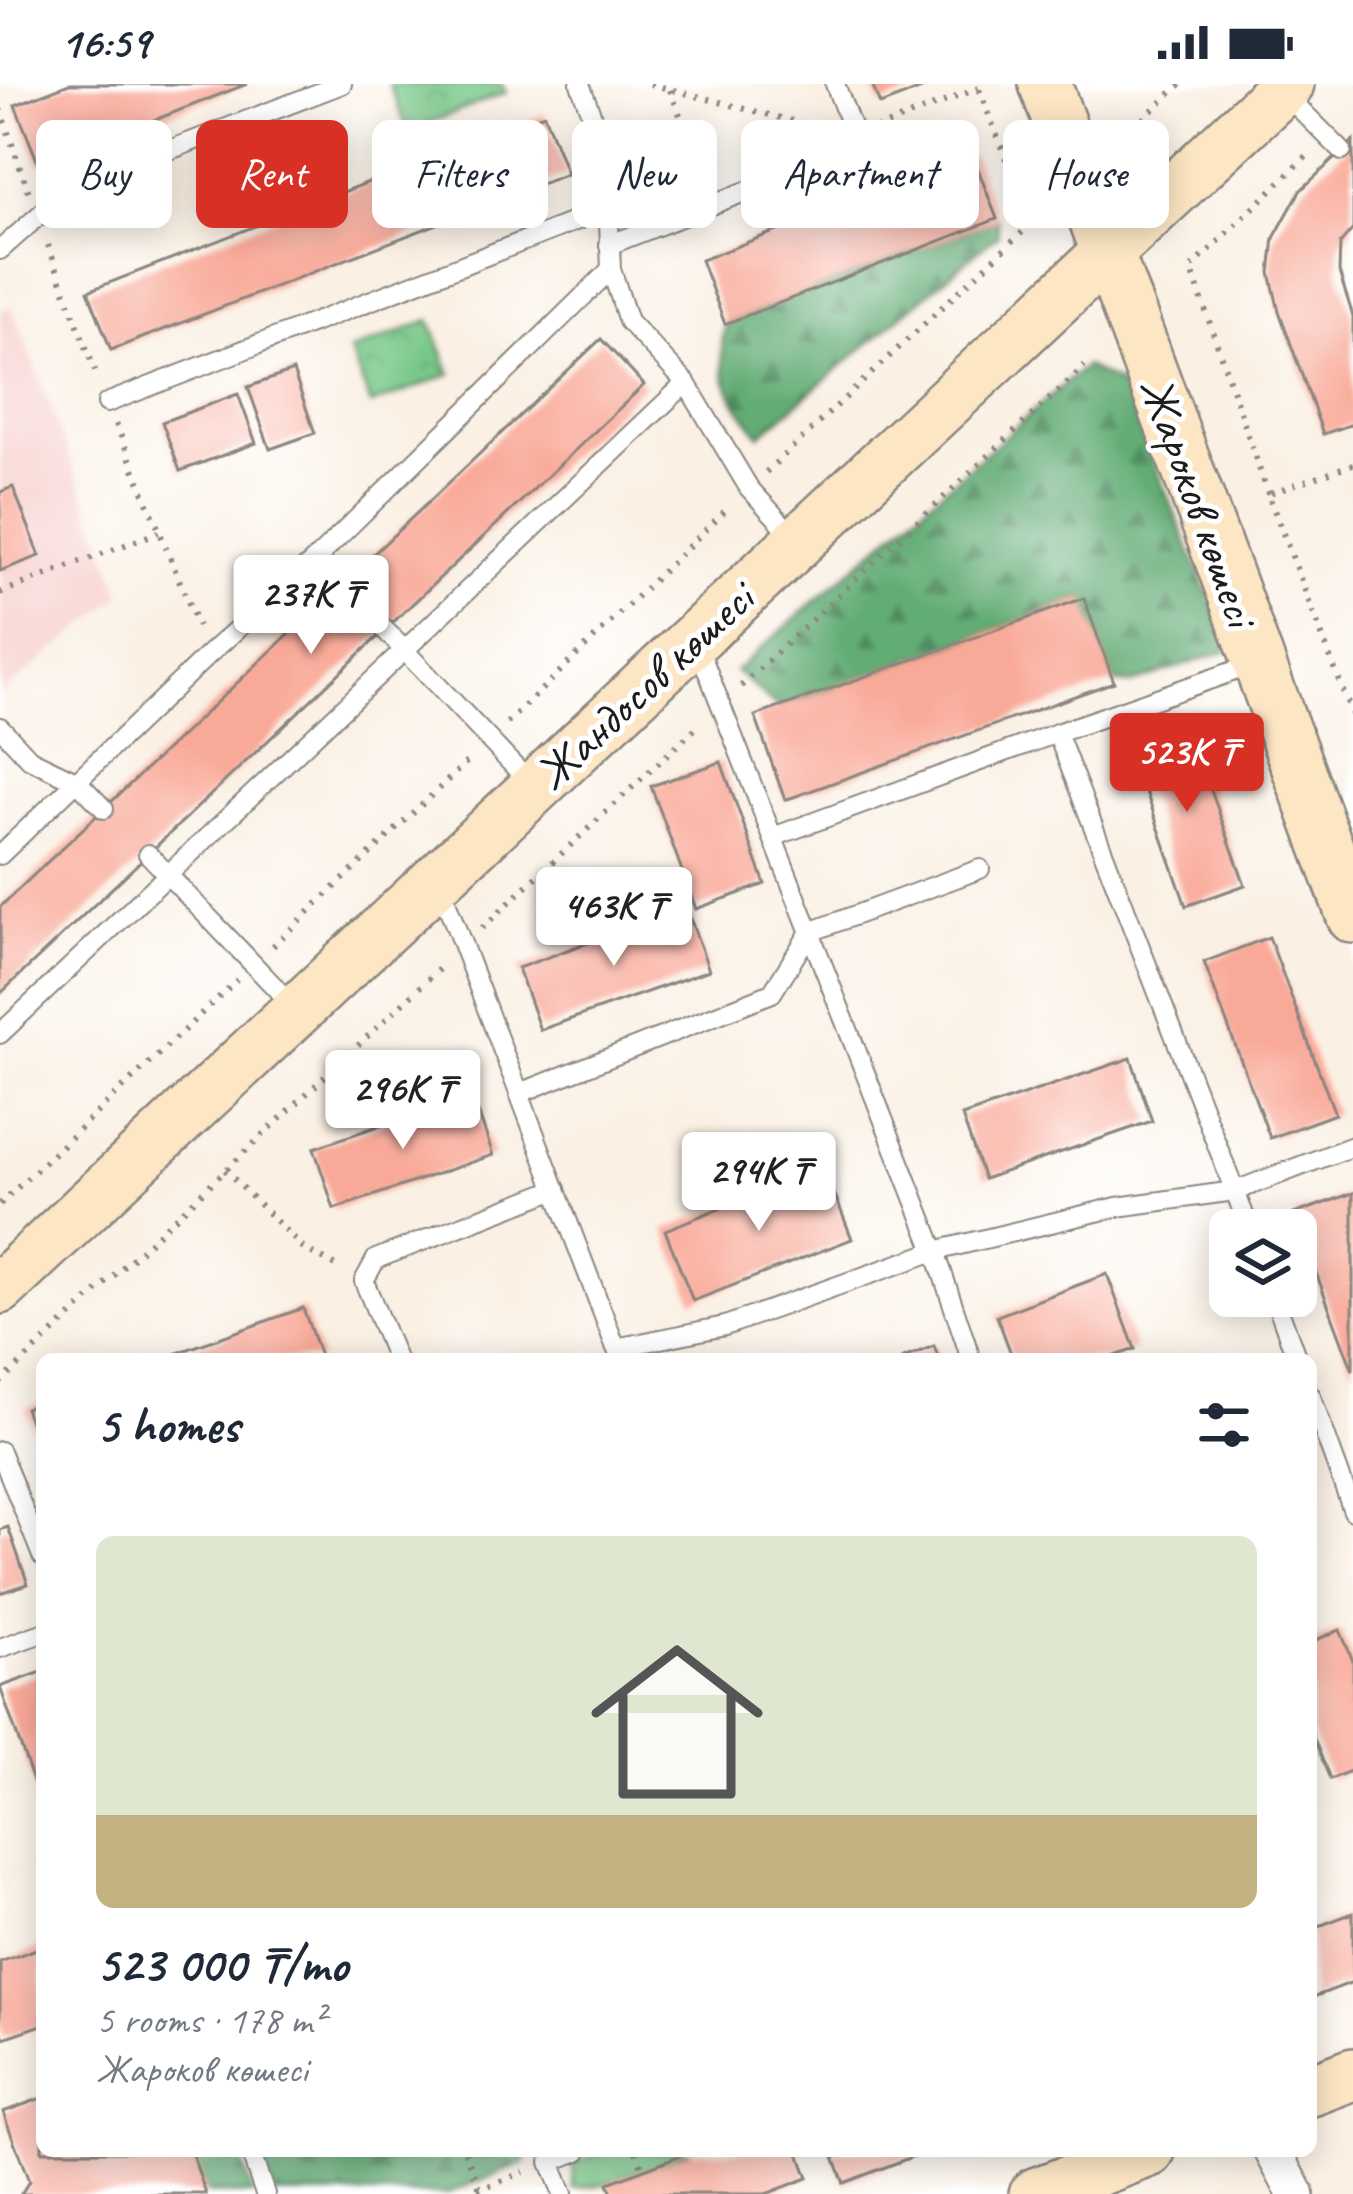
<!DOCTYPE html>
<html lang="en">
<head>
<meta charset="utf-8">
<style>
  :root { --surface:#fff; --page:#f6f6f7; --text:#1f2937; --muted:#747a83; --accent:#d93025 }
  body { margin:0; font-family:Caveat,sans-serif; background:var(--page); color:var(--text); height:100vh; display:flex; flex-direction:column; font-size:45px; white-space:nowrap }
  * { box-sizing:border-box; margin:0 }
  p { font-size:39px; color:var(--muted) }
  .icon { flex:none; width:66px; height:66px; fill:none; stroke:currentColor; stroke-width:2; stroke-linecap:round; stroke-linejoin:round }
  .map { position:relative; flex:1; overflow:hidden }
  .details { position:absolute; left:36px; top:1269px; width:1281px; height:804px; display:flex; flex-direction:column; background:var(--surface); border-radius:18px; box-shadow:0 6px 30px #0003 }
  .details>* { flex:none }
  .top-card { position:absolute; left:36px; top:36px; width:1281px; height:108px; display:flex; gap:24px }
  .buttons { position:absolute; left:1209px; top:1125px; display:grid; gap:24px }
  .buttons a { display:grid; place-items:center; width:108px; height:108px; border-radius:18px; background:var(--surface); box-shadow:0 6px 30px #0003; font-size:60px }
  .price { position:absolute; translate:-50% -102px; padding:0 27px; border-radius:12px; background:#fff; color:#222; font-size:39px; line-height:78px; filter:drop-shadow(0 3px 6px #0008) }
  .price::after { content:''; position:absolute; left:50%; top:72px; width:36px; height:27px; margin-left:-18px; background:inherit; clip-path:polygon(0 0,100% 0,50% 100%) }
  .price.selected { background:var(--accent); color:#fff }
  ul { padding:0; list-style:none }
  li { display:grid; align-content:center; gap:24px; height:636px; padding:0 60px }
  li span { display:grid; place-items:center; height:372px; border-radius:18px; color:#555 }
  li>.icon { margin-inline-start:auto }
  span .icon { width:216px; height:216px; fill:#fffc; stroke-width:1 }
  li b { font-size:51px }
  h2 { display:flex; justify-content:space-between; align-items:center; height:144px; padding:0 60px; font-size:51px }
  .pill { padding:0 42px; border-radius:18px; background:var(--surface); box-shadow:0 6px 30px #0003; font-size:42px; line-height:108px }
  .pill.selected { background:var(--accent); color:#fff }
  .status { display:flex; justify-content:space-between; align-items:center; height:84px; padding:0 60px; background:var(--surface); direction:ltr }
  .status svg { height:33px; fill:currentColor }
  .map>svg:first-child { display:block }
  .built { fill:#f7d0ce }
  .grass { fill:url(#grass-tufts); stroke:#4a7252; stroke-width:3 }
  .forest { fill:url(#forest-firs); stroke:#3f6448; stroke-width:3 }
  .park { fill:url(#park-crowns); stroke:#4a7252; stroke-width:3 }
  .building { fill:#f9a998 }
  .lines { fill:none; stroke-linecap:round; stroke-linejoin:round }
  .lane-casing { stroke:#8b8680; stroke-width:22 }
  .street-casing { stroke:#8b8680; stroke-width:40 }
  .secondary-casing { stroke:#8b8680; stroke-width:56 }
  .path { stroke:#8b8680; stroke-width:6; stroke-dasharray:3 9; stroke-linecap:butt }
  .lane { stroke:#fff; stroke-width:18 }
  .street { stroke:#fff; stroke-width:36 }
  .secondary { stroke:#fce6c4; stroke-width:51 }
  .labels { text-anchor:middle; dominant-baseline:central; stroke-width:10; stroke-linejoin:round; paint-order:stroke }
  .street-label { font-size:48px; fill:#1c1c1c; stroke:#fff }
</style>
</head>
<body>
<div class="status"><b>16:59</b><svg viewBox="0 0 49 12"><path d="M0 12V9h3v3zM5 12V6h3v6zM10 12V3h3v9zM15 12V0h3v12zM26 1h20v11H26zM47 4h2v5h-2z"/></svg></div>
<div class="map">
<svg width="1353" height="2110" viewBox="0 0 1353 2110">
  <defs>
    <pattern id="grass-tufts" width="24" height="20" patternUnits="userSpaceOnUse" patternTransform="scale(3)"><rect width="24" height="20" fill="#79c889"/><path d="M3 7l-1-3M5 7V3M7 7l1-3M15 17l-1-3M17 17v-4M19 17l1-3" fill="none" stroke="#68ab76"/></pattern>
    <pattern id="forest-firs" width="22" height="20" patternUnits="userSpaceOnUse" patternTransform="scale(3)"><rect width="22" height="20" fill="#62ac75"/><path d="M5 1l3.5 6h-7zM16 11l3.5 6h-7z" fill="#508b5f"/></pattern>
    <pattern id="park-crowns" width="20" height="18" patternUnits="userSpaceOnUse" patternTransform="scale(3)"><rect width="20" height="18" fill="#79c889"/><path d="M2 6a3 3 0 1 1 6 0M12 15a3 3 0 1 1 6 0" fill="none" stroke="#68ab76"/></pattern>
  </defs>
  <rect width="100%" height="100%" fill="#fff"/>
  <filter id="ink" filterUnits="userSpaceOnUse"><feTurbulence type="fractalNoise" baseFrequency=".00833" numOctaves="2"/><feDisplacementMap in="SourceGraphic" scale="24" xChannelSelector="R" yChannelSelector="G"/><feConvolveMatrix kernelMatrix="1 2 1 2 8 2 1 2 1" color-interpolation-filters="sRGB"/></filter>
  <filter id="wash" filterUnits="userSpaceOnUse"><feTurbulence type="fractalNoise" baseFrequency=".004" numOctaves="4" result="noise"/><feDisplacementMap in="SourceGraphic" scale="48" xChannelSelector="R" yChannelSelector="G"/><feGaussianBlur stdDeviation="2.7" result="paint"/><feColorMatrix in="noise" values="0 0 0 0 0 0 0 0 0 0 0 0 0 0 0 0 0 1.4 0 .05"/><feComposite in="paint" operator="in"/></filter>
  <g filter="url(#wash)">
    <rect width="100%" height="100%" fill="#faf0e3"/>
    <path class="built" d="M12,222L122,511L0,611V227Z"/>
    <path class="grass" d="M607,2067H691L608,2099L574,2105L573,2080Z"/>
    <g class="forest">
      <path d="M997,135L998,150L760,351C729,312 715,291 725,240Z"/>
      <path d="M1085,282L1122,302L1231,565L1131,600L1114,598L1083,514L778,624L735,587Z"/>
      <path d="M191,2067H238L253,2110H206Z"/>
      <path d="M258,2067H527L524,2080L446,2110H274Z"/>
    </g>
    <g class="park">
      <path d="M389,0H502L506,9L408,47Z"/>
      <path d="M430,236L451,290L371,321L350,267Z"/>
    </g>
    <g id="blocks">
      <g class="building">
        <path d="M69,0H247L39,81L15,21Z"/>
        <path d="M872,0H934L880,21Z"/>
        <path d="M544,30L567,90L111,266L88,207Z"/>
        <path d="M1353,57V145L1340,160L1339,188L1353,232V340L1323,350L1279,227L1270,189L1274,154L1300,107Z"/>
        <path d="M973,72L997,135L725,240L701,176Z"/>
        <path d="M601,255L644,301L0,910V823Z"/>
        <path d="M293,287L315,349L270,365L248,303Z"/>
        <path d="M238,310L256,359L180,387L162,338Z"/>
        <path d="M13,403L40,472L0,487V408Z"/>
        <path d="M1084,514L1114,598L785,716L755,632Z"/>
        <path d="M1187,639L1245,801L1186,822L1129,659Z"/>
        <path d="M721,678L765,800L696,825L651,702Z"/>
        <path d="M686,823L709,886L540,946L518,884Z"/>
        <path d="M1269,853L1335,1030L1270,1054L1204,878Z"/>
        <path d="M1131,974L1152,1037L984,1095L962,1032Z"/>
        <path d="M472,1010L493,1071L334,1125L314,1064Z"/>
        <path d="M824,1083L852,1155L693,1217L665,1146Z"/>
        <path d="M1353,1109V1287L1294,1130Z"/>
        <path d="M1107,1190L1135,1265L1107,1275H1013L997,1232Z"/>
        <path d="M303,1224L321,1275H164L163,1274Z"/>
        <path d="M934,1262L939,1275H901Z"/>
        <path d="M42,1318V1368H41L25,1324Z"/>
        <path d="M8,1443L28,1500L0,1509V1446Z"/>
        <path d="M1340,1546L1353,1577V1686L1330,1695L1311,1647V1558Z"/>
        <path d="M42,1588V1720H41L0,1603Z"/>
        <path d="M1353,1829V1898L1311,1914V1845Z"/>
        <path d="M42,1863V1941L4,1954L0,1944V1878Z"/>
        <path d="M42,2014V2067H191L206,2110H21L29,2097L3,2028Z"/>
        <path d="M691,2067H798L808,2094L766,2110H612L608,2099Z"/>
        <path d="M832,2067H927L844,2099Z"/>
      </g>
    </g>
  </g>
  <g filter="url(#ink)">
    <use href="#blocks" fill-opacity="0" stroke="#8b8680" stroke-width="3"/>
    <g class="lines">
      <g class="lane-casing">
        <g id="lane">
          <path d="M580,0L602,59L607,93L611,185L628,237L686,299L749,404L795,454"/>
          <path d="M1285,10L1342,67"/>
          <path d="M609,161L859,63L835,0"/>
          <path d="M0,166L70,104L342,0"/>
          <path d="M107,319L609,124"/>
          <path d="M317,474L342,500"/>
          <path d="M385,546L531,700"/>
          <path d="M696,558L935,1167L971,1275"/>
          <path d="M0,643L30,675L78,698L104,725"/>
          <path d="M773,753L1057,649"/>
          <path d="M148,770L294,923"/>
          <path d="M0,771L209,570L317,474L611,185"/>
          <path d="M439,799L616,1264L725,1242L935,1167L1117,1123L1235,1107L1353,1062"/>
          <path d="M0,950L686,299"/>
          <path d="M520,1009L772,909L810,848L980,785"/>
          <path d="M1250,1146L1057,649L1257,579"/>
          <path d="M1274,1212L1297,1275"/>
          <path d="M396,1275L364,1197L376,1175L556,1105"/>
          <path d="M1311,1312L1353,1427"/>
          <path d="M0,1367L42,1472"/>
          <path d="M0,1564L42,1549"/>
          <path d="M250,2067L265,2110"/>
          <path d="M563,2110L550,2078L578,2067"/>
        </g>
      </g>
      <g class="street-casing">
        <path id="street" d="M1273,2067L1296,2110"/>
      </g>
      <g class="secondary-casing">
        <g id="secondary">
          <path d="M1045,0L1353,833"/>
          <path d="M0,1204L1288,0"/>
          <path d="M1311,2006L1353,1990"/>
          <path d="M1035,2110L1149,2067"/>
        </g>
      </g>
      <g class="path">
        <path d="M650,0L824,45"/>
        <path d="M670,6L705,94"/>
        <path d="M0,25L29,109"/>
        <path d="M1134,43L1181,0"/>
        <path d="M876,45L979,4"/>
        <path d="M48,161L98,295"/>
        <path d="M116,340L199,545"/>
        <path d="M1353,380L1268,410L1353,633"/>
        <path d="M766,388L1031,140L977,0"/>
        <path d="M1268,410L1191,184L1310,69"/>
        <path d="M0,509L159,448"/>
        <path d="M741,602L1085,282"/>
        <path d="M507,639L730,422"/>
        <path d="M482,844L700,640"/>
        <path d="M273,862L472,673"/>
        <path d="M225,1086L303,1164L340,1184"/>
        <path d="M0,1120L237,896"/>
        <path d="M0,1299L442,882"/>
        <path d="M465,2067L480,2105"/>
        <path d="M636,2067L643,2085"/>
        <path d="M467,2110L524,2088"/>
      </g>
      <use href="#lane" class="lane"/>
      <use href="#street" class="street"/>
      <use href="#secondary" class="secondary"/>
    </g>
  </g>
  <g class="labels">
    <g class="street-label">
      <text transform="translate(1199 417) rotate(70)">Жароков көшесі</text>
      <text transform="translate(644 602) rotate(-43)">Жандосов көшесі</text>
    </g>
  </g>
</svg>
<div class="buttons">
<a><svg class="icon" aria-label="layers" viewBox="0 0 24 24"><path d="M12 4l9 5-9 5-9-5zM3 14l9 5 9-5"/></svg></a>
</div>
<b class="price" style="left:311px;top:573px">237K ₸</b>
<b class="price selected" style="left:1187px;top:731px">523K ₸</b>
<b class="price" style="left:614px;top:885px">463K ₸</b>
<b class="price" style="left:403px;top:1068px">296K ₸</b>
<b class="price" style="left:759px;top:1150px">294K ₸</b>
<div class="top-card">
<a class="pill">Buy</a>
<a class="pill selected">Rent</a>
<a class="pill">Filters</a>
<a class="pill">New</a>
<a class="pill">Apartment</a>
<a class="pill">House</a>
</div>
<section class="details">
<h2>5 homes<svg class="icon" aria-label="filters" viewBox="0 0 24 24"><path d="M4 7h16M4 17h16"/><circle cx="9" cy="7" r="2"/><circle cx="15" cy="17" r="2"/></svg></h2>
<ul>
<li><span style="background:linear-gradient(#dfe7d0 75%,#c2b280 0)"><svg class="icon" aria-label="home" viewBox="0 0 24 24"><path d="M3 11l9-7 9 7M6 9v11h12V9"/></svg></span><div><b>523 000 ₸/mo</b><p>5 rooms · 178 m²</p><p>Жароков көшесі</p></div></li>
</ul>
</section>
</div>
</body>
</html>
